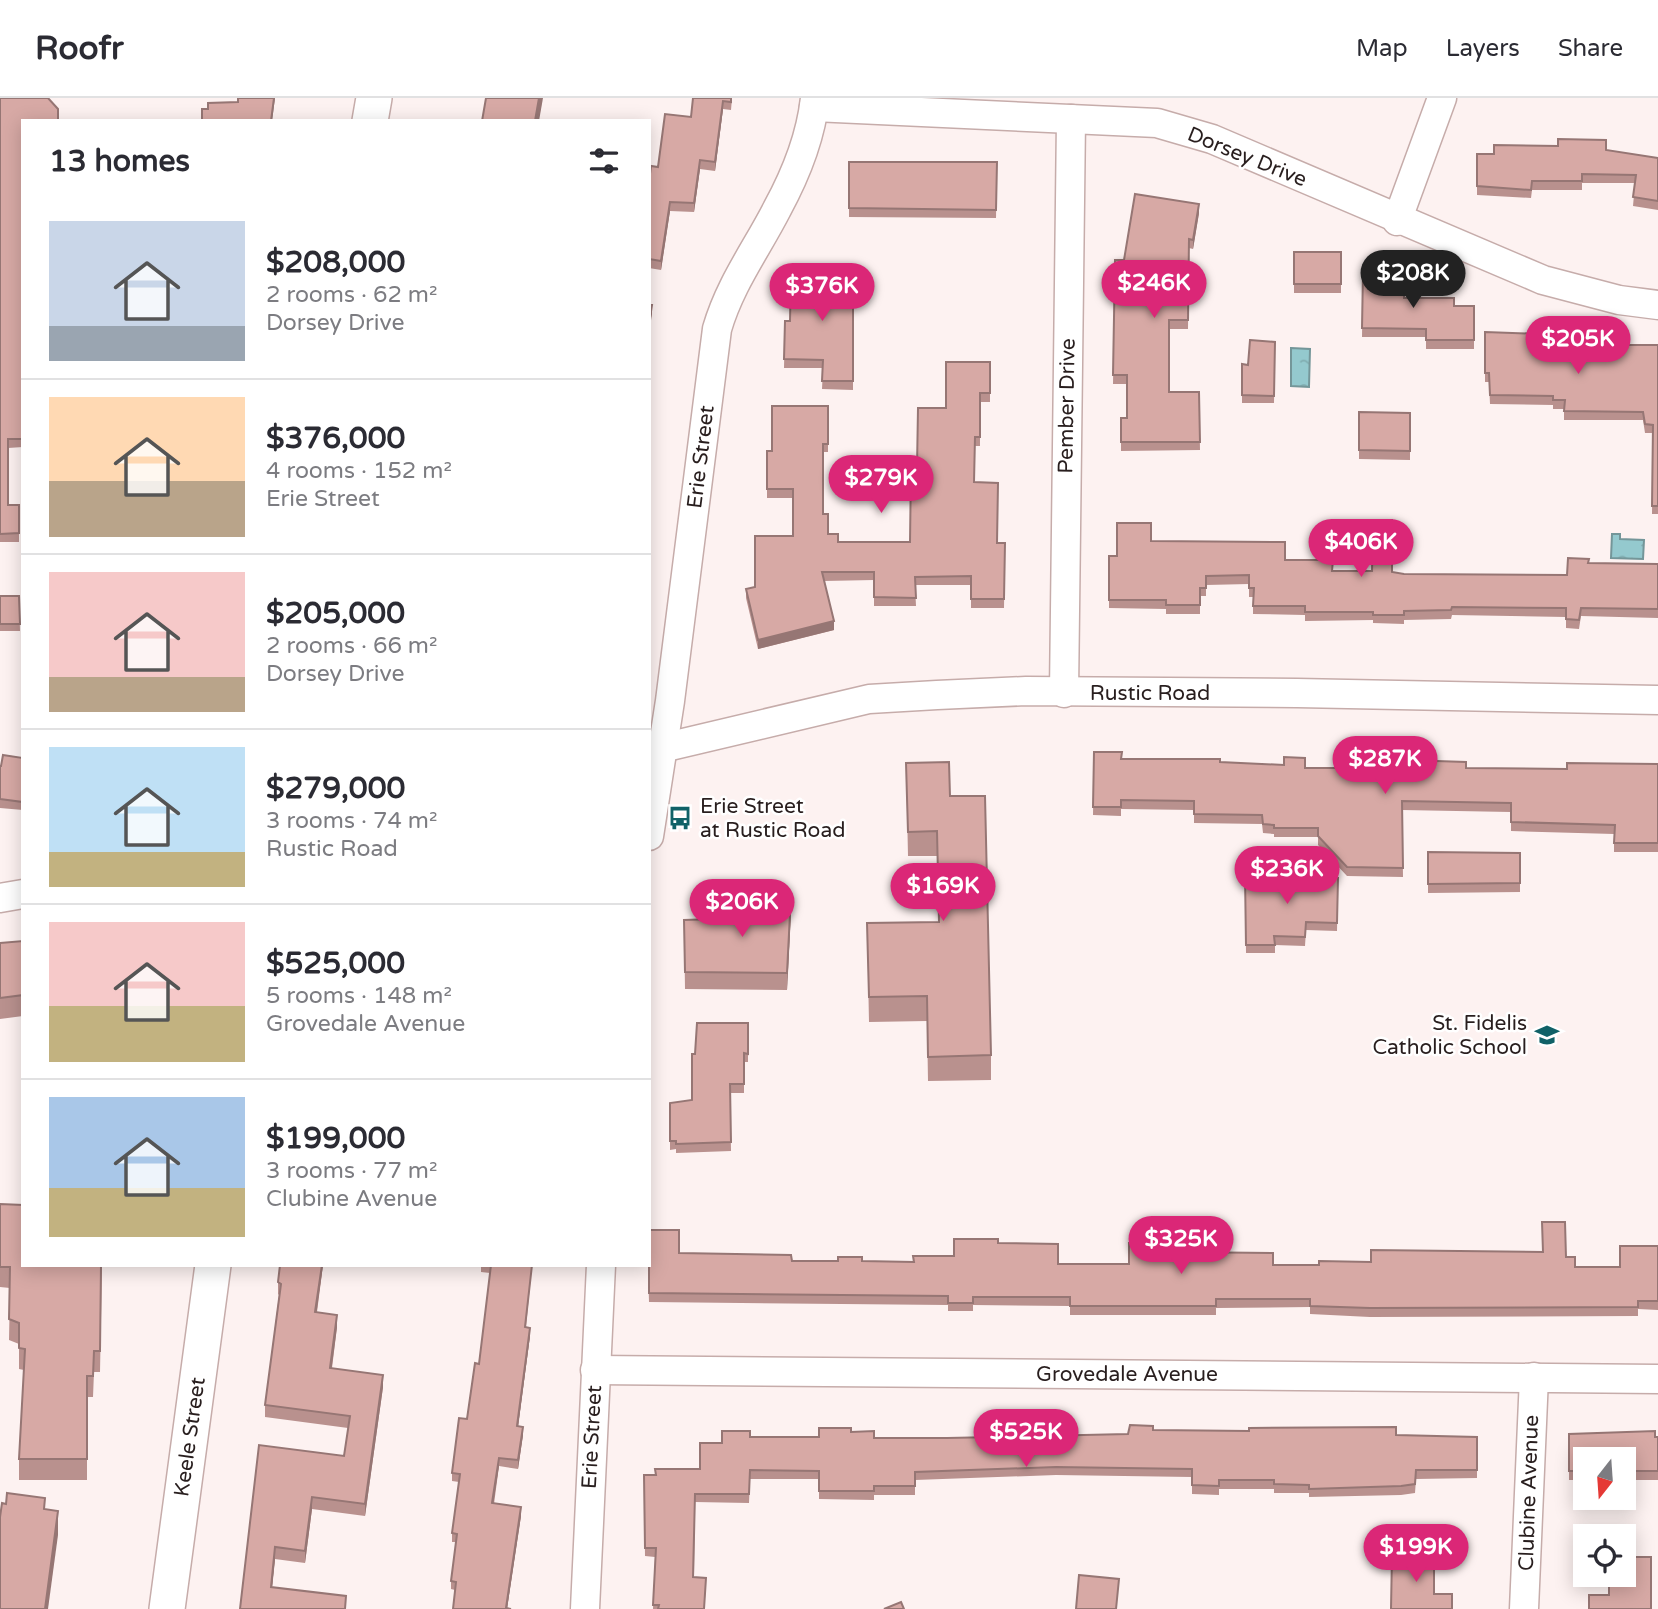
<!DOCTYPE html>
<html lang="en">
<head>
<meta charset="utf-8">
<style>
  :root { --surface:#fff; --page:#f2f2f3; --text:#2b2b33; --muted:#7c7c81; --line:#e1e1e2; --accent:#db2777 }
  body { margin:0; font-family:"Varela Round",sans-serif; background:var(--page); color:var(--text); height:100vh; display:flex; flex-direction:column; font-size:26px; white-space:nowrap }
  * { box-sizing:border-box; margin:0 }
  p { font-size:23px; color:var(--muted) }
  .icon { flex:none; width:38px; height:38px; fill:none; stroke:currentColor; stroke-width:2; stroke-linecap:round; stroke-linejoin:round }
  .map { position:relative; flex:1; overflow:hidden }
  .details { position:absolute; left:21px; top:21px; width:630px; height:1148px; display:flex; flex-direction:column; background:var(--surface); border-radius:0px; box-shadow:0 4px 18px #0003 }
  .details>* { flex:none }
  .needle { width:46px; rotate:197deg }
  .fabs { position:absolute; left:1573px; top:1349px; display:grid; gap:14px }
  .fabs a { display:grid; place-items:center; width:63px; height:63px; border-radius:0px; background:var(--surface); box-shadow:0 4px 18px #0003; font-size:35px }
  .price { position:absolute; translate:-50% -60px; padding:0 16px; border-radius:24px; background:var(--accent); color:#fff; font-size:23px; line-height:46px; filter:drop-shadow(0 2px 4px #0008) }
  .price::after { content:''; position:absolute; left:50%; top:42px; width:21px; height:16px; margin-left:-10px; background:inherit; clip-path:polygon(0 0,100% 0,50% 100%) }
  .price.selected { background:#222; color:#fff }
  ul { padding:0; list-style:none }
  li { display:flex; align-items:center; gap:21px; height:175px; padding:0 28px }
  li+li { border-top:2px solid var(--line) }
  li span { display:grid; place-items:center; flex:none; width:196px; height:140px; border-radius:0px; color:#555 }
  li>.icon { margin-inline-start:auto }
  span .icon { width:84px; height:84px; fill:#fffc; stroke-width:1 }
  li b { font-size:30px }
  h2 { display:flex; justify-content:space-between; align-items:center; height:84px; padding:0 28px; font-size:30px }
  header { display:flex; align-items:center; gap:42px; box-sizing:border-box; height:98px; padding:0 35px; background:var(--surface); border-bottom:2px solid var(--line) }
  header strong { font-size:33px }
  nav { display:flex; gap:38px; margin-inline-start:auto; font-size:24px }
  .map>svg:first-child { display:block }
  .water { fill:url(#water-ripples); stroke:#749699; stroke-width:2 }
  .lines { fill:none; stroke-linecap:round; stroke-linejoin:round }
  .minor-casing { stroke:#c6acaa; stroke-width:31 }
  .major-casing { stroke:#c6acaa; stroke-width:38 }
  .minor { stroke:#fff; stroke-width:28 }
  .major { stroke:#fff; stroke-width:35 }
  .wall { fill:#b9918e }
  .shaded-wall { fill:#967674 }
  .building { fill:#d7a9a5; stroke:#967674; stroke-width:2 }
  .labels { text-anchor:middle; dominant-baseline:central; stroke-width:5; stroke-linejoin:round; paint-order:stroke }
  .street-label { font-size:21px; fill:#281e1e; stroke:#fff }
  .poi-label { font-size:21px; fill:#281e1e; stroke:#fff; text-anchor:start }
</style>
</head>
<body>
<header>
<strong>Roofr</strong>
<nav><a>Map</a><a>Layers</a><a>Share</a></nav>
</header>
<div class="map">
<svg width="1658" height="1511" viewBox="0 0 1658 1511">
  <defs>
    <pattern id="water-ripples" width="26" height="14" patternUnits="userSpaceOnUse" patternTransform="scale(1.75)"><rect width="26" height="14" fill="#94c9ce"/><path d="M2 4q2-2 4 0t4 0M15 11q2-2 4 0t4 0" fill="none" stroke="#80acb0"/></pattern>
  </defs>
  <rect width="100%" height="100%" fill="#fdf2f1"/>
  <g class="water">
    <path d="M1291,250L1310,251L1309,289L1291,288Z"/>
    <path d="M1612,436H1620V441L1644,442L1643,461L1611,460Z"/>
  </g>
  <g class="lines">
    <g class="minor-casing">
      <g id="minor">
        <path d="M814,9L1157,25L1212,41L1543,182L1619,202L1658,207"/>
        <path d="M1397,123L1442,0"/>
        <path d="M1064,595L1071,21"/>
        <path d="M649,653L869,601L937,597L1026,593L1297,595L1658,602"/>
        <path d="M649,738L670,603L717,231C730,186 756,152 777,111C795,78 811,38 815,0"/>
        <path d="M0,800L23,796"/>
        <path d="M595,1272L1658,1281"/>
        <path d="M585,1511L601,1167"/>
        <path d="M1524,1511L1534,1279"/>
      </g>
    </g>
    <g class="major-casing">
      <g id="major">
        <path d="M370,23L374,0"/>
        <path d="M167,1511L213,1167"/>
      </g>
    </g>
    <use href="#minor" class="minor"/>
    <use href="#major" class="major"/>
  </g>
  <g class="wall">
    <path d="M0,0L23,23V349L8,350V407H19V444H0Z"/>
    <path d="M693,0H732L731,12L723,11L715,73L700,71L694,114L670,113L661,172L649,170V84L691,19Z"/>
    <path d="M1606,52L1658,60V112L1633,108L1635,85H1582V92H1532L1531,100L1477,97V56Z"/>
    <path d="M849,64H997L996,120L849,119Z"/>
    <path d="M1199,115L1193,151L1189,150L1188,231H1169V294H1199L1200,352L1121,353V320H1127V286H1113L1115,162H1124Z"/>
    <rect x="1294" y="154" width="47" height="41"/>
    <path d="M1363,174L1404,200L1454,208H1474V251H1426V239H1362Z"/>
    <path d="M853,175V292L822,291L823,270H784L785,223H790Z"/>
    <path d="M1485,234L1608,247H1658V416H1652L1653,335H1645L1643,322H1564V311H1553V307L1490,306L1489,284H1485Z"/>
    <path d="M1275,244L1274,305H1242V266L1248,267Z"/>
    <path d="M990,264V304H980V348H975L974,384L998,445H1005L1004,510H971V487H915L916,508H874V482L824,483L834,532L758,551L746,500V491L755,489L793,438V400H767V353H772L828,308V354H823V416L828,436L838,444H910L917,369L946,310Z"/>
    <path d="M1359,314L1410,315V362L1359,361Z"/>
    <path d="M1151,443L1285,462L1332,473L1392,474L1404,476L1567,477L1589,465L1658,466V520L1581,518L1579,531L1566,530V519L1452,517L1451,521L1404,522V526L1373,525V522L1305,523V517L1253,516V499H1249V486L1206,487V498H1200V516H1166V511L1109,510V458H1117Z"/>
    <path d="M0,498H19L20,533H0Z"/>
    <path d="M1094,654L1121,661L1220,664L1305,670H1466L1567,671L1658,666V754H1614V736L1511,733V714L1402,712L1403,779L1347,778L1318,747V739H1274V736L1263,735L1262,726L1194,725V712L1121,711V718L1093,717Z"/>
    <path d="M23,660V712L0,710V668Z"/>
    <path d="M906,665L950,698L991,957V982L928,983L927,923L869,924L867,825L939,824L937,758H908Z"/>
    <path d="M1428,754L1520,755V794L1428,795Z"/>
    <path d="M1245,777L1338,780L1337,833L1306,832L1305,848L1275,847V855H1246Z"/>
    <path d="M791,813L787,892L685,891L684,822L747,820Z"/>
    <path d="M23,843V918L0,921V845Z"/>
    <path d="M748,925V964H744V995H730L731,1053L676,1055V1051L670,1052V1005L692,1002L695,956Z"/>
    <path d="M0,1106L102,1167L100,1274H94L93,1299H87V1382H19V1361L24,1272L19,1271V1246L9,1242L10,1190L0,1189Z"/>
    <path d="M998,1145L1058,1166H1129L1179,1154L1273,1167H1319L1371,1164L1566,1159L1575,1169H1620L1658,1148V1212L1638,1211V1218L1370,1219L1310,1216V1209L1216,1210V1217H1070V1208L973,1207V1213H948V1207L649,1204L648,1167L679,1155L792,1163L914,1164L954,1158Z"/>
    <path d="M280,1167H323L317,1214L337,1229L332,1270L383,1289L365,1418L312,1411L305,1465L275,1461L272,1489L240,1511L259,1347L344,1358L348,1330L265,1319V1307L279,1197L278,1196V1184Z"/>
    <path d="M481,1167H532L526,1229L530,1238L518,1328L523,1337L518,1371L499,1368L494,1406L521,1418L507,1511H453L455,1492L451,1491V1483L456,1444H452V1435L459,1384L452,1383V1375L467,1321L479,1266L490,1175L481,1174Z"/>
    <path d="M1153,1332L1477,1339V1380L1416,1381L1415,1395L1401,1397L1309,1399V1395H1274V1391H1219V1397L1192,1396V1379L1056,1377L915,1382V1397H874V1402L819,1401V1381H750L749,1405L695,1404L694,1479L706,1489L704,1511H653L655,1459L645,1458L644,1377H656L700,1371L722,1345L750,1339H819L851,1334L874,1340H947L1128,1336Z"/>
    <path d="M1569,1336L1658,1339V1382H1624V1362H1586V1382H1569Z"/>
  </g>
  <g class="shaded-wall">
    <path d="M274,0H275L272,23H271Z"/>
    <path d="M539,0H543L539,23H535Z"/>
    <path d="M723,3V11L715,73V64Z"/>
    <path d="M700,62V71L694,114V105Z"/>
    <path d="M670,104V113L661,172V163Z"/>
    <path d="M1199,106V115L1193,151V142Z"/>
    <path d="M652,207V216L649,235V226Z"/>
    <path d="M834,523V532L758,551V542Z"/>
    <path d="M791,796V813L787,892V875Z"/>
    <path d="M322,1167H323L315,1226V1214Z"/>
    <path d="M337,1217V1229L330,1282V1270Z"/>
    <path d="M530,1230V1238L517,1337V1328Z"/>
    <path d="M383,1277V1289L365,1418V1406Z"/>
    <path d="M523,1329V1337L518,1371V1362Z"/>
    <path d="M499,1360V1368L492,1414V1405Z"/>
    <path d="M312,1399V1411L305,1465V1453Z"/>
    <path d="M521,1409V1418L507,1511H506Z"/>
    <path d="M58,1413V1437L48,1511H45Z"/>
    <path d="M275,1449V1461L271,1501V1489Z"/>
  </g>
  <g class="building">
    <path d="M0,0H48L58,11V23H23V341H8V407H19V435L0,436Z"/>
    <path d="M238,0H274L271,23H202V11H208V5L238,4Z"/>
    <path d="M486,0H539L535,23H482Z"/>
    <path d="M693,0H731V4L723,3L715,64L700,62L694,105L670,104L661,163L649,161V84L651,68L658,69L665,16L691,19Z"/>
    <path d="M1558,41L1606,42V52L1658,60V103L1633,99L1636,77L1582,76V83H1532L1531,92L1477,88V56H1494V47L1558,48Z"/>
    <path d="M849,64H997L996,112L849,110Z"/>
    <path d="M1135,96L1199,106L1193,142L1189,141L1188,222H1169V294H1199L1200,344H1121V320H1127V277H1113L1115,162H1124Z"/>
    <rect x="1294" y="154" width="47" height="32"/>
    <path d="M1363,174L1404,175V200H1454V208H1474V242H1426V231L1362,230Z"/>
    <path d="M791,175H853V283H822L823,262L784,261L785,223H790Z"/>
    <path d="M649,207H652L649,226Z"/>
    <path d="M1485,234L1544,236L1547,240L1581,241V245L1608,247H1658V408H1652L1653,327L1645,326L1643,314L1564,313L1565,302H1553V298L1490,297L1489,275H1485Z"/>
    <path d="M1250,242L1275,244L1274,298L1242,297V266L1248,267Z"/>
    <path d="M946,264H990V295H980V339H975L974,384L998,385L997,445H1005L1004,501H971V478L915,479L916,500L874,499V474H822L834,523L758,542L746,491L755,489V438H793V391H767V353H772V308H828V346H823V416H828V436H838V444H910L911,369H917L918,310H946Z"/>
    <path d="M1359,314L1410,315V353L1359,352Z"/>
    <path d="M1373,422H1392V474L1404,476L1567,477L1568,460L1589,461L1588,465L1658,466V511L1581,510L1579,522L1566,521V510L1452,509L1451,512L1404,513V517H1373V514H1305V508H1253L1254,490H1249V477L1206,478V490H1200V507H1166V502H1109V458H1117V425H1151V443L1285,444V462H1333L1332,473H1372Z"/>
    <path d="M0,498H19L20,526H0Z"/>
    <path d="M1094,654H1122L1121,661H1220V664L1284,667V659L1305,660V670H1375V661L1466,664V670L1567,671V665L1658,666V745H1614L1615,727L1511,724V705L1402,703L1403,770L1347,769L1318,738V730H1274V727L1263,726L1262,717L1194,716V703L1121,702V709H1093Z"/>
    <path d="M3,657L23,660V704L0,701V668H1Z"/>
    <path d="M949,664L950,698H985L991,957L928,959L927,898L869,899L867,825L939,824L937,733L908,734L906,665Z"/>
    <path d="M1428,754L1520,755V785L1428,786Z"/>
    <path d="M1245,777L1338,780L1337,825L1306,824L1305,839L1274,838L1275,847H1246Z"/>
    <path d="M748,793L791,796L787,875L685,874L684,822L747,820Z"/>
    <path d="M23,843V897L0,900V845Z"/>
    <path d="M697,925H748V956L744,955V986H730L731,1044L676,1046V1043H670V1005L692,1002V956H695Z"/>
    <path d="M0,1106L23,1107V1167H101L100,1253H94L93,1278H87V1361H19L25,1251L19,1250V1225L9,1221L10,1169H0Z"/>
    <path d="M1542,1124H1565L1566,1159H1575V1169H1620V1148H1658V1203H1638V1209L1370,1210L1310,1208V1201H1216V1208H1070V1199H973V1205H948V1198L649,1195V1132H679V1155L791,1157L792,1163H838V1159H862V1163L914,1164L913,1158H954V1141H998V1145L1058,1146V1166H1129V1145L1179,1146V1154L1273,1155V1167H1319V1163L1371,1164V1152L1543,1154Z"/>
    <path d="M280,1167H322L315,1214L337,1217L330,1270L383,1277L365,1406L312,1399L305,1453L275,1449L271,1489L346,1498L345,1511H240L259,1347L344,1358L350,1318L265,1307L281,1186L278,1184Z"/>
    <path d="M491,1167H532L525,1229L530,1230L517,1328L523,1329L518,1362L499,1360L492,1405L521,1409L506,1510L511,1511H453L456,1484L451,1483L457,1436L452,1435L460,1376L452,1375L459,1320L467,1321L475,1265L479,1266Z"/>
    <path d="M1130,1327L1153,1328V1332L1249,1333V1330L1396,1329V1337L1477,1339V1372H1416L1415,1386L1401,1388L1309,1391V1387L1274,1386V1382H1219V1388L1192,1387V1371L1056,1369L915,1374V1388H874V1393H819V1373L750,1372L749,1396H695L693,1479L706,1480L704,1511H658L659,1507H653L656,1450H645L644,1377H656L655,1371H700V1345H722V1333H750V1339H819V1330H851V1334L874,1333V1340H947L1128,1336Z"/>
    <path d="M1655,1333V1339H1658V1373H1624V1362H1586V1373H1569V1336Z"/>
    <path d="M7,1395L45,1400L44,1411L58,1413L45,1511H0V1419L2,1405L6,1406Z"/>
    <path d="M1392,1457H1434V1496H1452V1511H1391Z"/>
    <path d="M1624,1459H1651V1511H1589V1497H1609V1477H1624Z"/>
    <path d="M1079,1477L1119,1481L1116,1511H1076Z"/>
    <path d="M901,1504L904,1511H884Z"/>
  </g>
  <defs>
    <g id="bus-bare" transform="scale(1.89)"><path d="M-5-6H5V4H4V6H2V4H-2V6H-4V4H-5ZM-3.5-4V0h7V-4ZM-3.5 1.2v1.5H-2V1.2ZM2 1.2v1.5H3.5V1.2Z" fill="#106167" stroke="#fff" stroke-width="2.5" paint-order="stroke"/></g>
    <g id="school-bare" transform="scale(1.89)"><path d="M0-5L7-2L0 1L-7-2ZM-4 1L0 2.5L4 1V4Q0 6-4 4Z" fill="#106167" stroke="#fff" stroke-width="2.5" paint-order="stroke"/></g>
  </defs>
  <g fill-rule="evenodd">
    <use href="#bus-bare" x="680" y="720"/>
    <use href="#school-bare" x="1547" y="937"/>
  </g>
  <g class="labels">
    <g class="street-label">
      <text transform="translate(1247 59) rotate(22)">Dorsey Drive</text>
      <text transform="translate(1067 308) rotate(-89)">Pember Drive</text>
      <text transform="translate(701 359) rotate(-83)">Erie Street</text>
      <text x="1150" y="595">Rustic Road</text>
      <text x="1127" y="1276">Grovedale Avenue</text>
      <text transform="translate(190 1339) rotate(-82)">Keele Street</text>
      <text transform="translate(592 1339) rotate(-87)">Erie Street</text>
      <text transform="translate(1529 1395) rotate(-88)">Clubine Avenue</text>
    </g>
    <g class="poi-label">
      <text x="700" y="708">Erie Street<tspan x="700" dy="24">at Rustic Road</tspan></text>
      <text x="1527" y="925" text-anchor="end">St. Fidelis<tspan x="1527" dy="24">Catholic School</tspan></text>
    </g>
  </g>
</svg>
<div class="fabs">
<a><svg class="needle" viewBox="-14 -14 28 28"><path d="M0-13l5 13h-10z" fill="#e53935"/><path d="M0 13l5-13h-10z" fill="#7c7c81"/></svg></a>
<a><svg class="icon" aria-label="locate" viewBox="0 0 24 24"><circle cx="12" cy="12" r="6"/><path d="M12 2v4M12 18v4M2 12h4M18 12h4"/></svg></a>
</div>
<b class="price selected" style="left:1413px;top:212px">$208K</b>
<b class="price" style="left:1154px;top:222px">$246K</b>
<b class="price" style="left:822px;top:225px">$376K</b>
<b class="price" style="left:1578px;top:278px">$205K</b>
<b class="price" style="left:881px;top:417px">$279K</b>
<b class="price" style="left:1361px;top:481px">$406K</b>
<b class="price" style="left:1385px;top:698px">$287K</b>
<b class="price" style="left:1287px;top:808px">$236K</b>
<b class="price" style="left:943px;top:825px">$169K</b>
<b class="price" style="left:742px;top:841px">$206K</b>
<b class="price" style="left:1181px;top:1178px">$325K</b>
<b class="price" style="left:1026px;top:1371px">$525K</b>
<b class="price" style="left:1416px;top:1486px">$199K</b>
<section class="details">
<h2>13 homes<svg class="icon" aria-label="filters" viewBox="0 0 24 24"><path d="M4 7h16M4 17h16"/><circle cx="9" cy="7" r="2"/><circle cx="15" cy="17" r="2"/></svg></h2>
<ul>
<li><span style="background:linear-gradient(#c9d6e8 75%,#9aa5b1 0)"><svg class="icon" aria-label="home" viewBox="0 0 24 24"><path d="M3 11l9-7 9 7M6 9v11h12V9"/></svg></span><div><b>$208,000</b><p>2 rooms · 62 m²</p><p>Dorsey Drive</p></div></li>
<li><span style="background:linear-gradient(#ffd9b3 60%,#b9a48a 0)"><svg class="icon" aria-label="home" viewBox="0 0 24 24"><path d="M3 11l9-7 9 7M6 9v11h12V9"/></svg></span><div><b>$376,000</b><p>4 rooms · 152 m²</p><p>Erie Street</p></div></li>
<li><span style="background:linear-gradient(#f6c9c9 75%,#b9a48a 0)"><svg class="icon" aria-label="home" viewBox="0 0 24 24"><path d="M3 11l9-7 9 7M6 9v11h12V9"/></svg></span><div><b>$205,000</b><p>2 rooms · 66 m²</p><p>Dorsey Drive</p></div></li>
<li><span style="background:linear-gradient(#bfe0f5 75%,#c2b280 0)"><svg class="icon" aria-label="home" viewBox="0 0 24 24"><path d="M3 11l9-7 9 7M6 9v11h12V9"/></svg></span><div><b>$279,000</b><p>3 rooms · 74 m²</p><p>Rustic Road</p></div></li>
<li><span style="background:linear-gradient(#f6c9c9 60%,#c2b280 0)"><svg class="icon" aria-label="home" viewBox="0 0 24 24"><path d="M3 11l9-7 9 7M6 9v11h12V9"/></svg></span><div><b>$525,000</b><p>5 rooms · 148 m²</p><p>Grovedale Avenue</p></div></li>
<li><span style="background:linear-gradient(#a9c7e8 65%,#c2b280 0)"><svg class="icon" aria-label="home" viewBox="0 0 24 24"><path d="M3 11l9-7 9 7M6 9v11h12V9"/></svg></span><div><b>$199,000</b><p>3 rooms · 77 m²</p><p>Clubine Avenue</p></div></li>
</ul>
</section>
</div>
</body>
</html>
